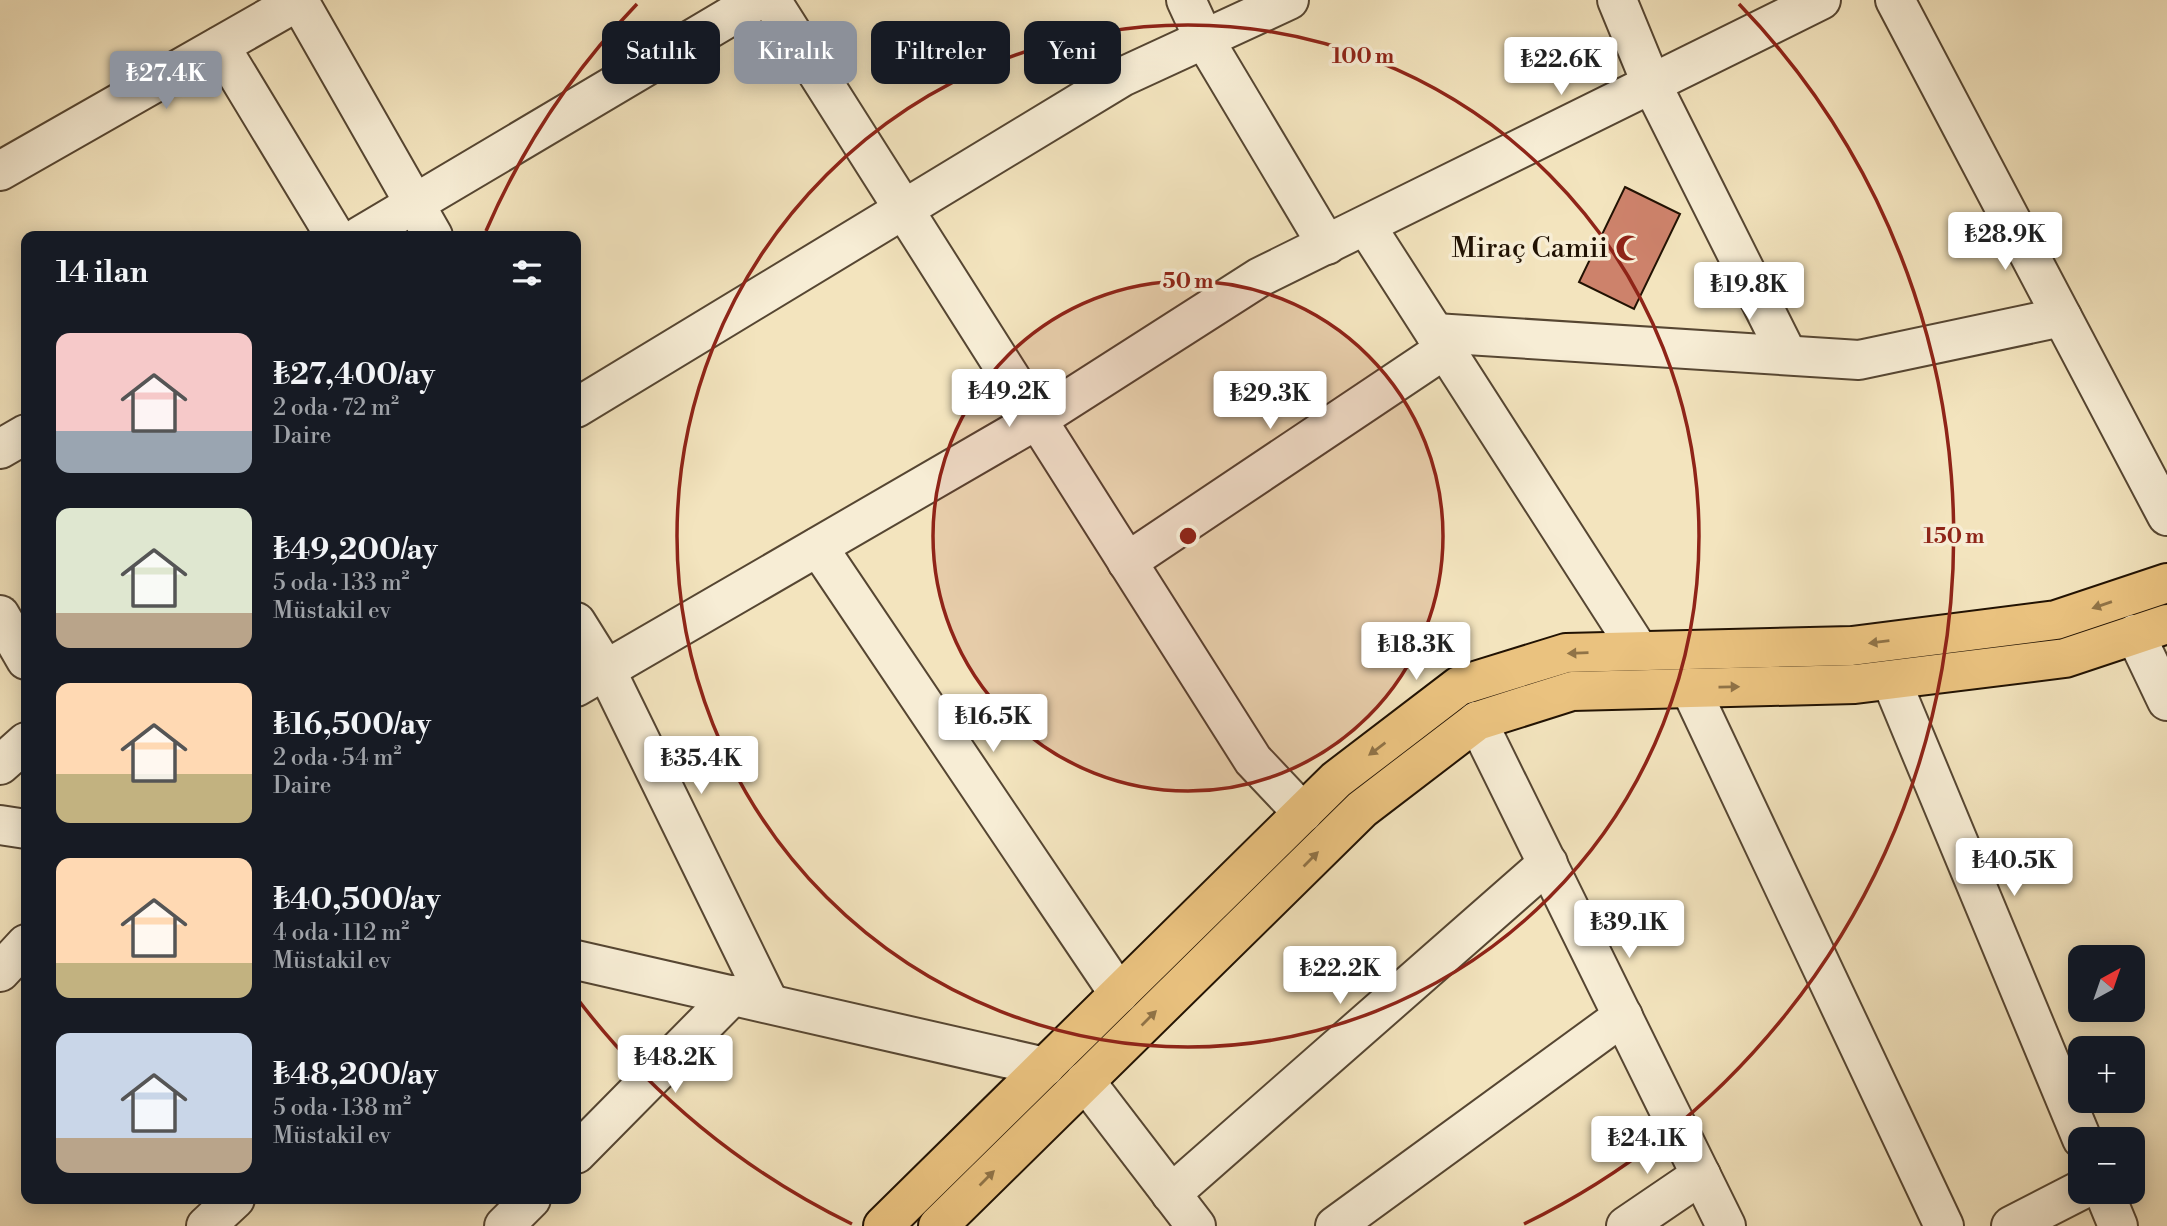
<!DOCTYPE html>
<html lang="tr">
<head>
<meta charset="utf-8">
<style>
  :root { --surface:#171b24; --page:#242831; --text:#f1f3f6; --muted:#9ea1a6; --accent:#8c9099 }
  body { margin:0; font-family:"Libre Bodoni",serif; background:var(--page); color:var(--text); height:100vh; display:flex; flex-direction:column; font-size:26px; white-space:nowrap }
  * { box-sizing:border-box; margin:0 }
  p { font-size:23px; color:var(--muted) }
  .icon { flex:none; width:38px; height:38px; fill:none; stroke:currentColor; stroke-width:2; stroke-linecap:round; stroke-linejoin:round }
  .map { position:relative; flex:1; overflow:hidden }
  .side { position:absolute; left:21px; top:231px; width:560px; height:973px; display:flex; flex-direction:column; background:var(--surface); border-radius:14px; box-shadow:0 4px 18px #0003 }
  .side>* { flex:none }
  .guide { position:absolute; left:602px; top:21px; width:665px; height:63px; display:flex; gap:14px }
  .needle { width:46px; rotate:40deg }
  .buttons { position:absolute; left:2068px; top:945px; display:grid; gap:14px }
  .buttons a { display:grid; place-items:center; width:77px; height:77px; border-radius:14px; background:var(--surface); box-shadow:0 4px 18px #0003; font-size:35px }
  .price { position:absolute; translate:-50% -60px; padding:0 16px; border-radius:7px; background:#fff; color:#222; font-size:23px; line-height:46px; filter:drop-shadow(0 2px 4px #0008) }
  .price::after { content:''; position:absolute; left:50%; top:42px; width:21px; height:16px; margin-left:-10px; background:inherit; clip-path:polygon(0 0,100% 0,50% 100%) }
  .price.current { background:var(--accent); color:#fff }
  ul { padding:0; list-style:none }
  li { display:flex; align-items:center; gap:21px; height:175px; padding:0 35px }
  li span { display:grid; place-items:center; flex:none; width:196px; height:140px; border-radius:14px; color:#555 }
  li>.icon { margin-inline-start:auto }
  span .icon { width:84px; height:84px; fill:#fffc; stroke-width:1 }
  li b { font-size:30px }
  h2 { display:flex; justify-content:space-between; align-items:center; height:84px; padding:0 35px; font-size:30px }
  .chip { padding:0 24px; border-radius:14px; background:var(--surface); box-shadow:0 4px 18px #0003; font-size:24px; line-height:63px }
  .chip.current { background:var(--accent); color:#fff }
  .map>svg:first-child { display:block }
  .building { fill:#cd826b; stroke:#211203; stroke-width:2 }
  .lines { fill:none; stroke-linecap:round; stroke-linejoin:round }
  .minor-casing { stroke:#564632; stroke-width:42 }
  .major-casing { stroke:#211203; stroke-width:42 }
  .minor { stroke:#f7edd5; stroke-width:38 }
  .major { stroke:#eac27f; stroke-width:38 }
  .oneway { fill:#907347 }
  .ring { fill:none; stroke:#8f2418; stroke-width:3.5 }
  .labels { text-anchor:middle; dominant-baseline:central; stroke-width:7; stroke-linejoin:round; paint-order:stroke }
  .poi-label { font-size:28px; fill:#211203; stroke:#f7edd5; text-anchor:end }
  .centre { fill:#8f2418; stroke:#f7edd5; stroke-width:3.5 }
  .ring-label { font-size:21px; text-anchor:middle; font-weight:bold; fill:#8f2418; stroke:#f7edd5; stroke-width:7; stroke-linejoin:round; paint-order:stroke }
</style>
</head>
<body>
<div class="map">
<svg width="2167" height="1226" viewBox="0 0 2167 1226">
  <rect width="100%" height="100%" fill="#f3e4be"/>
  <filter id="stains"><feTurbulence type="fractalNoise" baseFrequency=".00286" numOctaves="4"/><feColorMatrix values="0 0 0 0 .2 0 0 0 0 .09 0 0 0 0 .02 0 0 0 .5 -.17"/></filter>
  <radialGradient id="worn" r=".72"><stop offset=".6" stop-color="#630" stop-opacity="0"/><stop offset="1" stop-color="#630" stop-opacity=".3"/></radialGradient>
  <path class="building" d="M1625,187L1680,214L1634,309L1579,282Z"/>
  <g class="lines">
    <g class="minor-casing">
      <g id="minor">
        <path d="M771,0L1253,760L1303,813"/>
        <path d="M1186,0L1204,39L1327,245"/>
        <path d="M1617,0L1652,85L1787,354"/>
        <path d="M1895,0L2167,516"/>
        <path d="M299,1L433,236"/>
        <path d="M220,46L335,236"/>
        <path d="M0,171L300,0"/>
        <path d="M1366,226L1639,651"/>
        <path d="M360,236L758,0"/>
        <path d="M1435,333L1859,360L2062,317"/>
        <path d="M576,408L1122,77L1289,0"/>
        <path d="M0,449L26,434"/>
        <path d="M818,547L1119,994"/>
        <path d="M1127,562L1445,349"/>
        <path d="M0,615L26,660"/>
        <path d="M576,622L606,670L769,1003"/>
        <path d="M2135,634L2167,701"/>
        <path d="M1891,680L2082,1139"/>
        <path d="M576,687L1038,419L1260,277L1821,0"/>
        <path d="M1690,688L1944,1226"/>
        <path d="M1477,721L1726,1226"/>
        <path d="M0,765L26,742"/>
        <path d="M0,825L26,829"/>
        <path d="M576,960L1045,1067"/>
        <path d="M0,972L26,944"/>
        <path d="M1085,1081L1196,1226"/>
        <path d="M576,1154L733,995"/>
        <path d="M2104,1192L2118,1226"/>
        <path d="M1171,1194L1548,863"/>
        <path d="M206,1226L235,1199"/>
        <path d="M504,1226L531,1199"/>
        <path d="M1335,1226L1623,1016"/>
        <path d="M1626,1226L1701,1175"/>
        <path d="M2011,1226L2081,1190"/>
      </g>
    </g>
    <g class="major-casing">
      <g id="major">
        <path d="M883,1226L1336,780L1459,686L1566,653L1852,646L2056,620L2167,583"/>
        <path d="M938,1226L1362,809L1477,721L1572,691L1855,684L2065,658L2167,624"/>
      </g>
    </g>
    <use href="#minor" class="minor"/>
    <use href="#major" class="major"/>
  </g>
  <defs><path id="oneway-solid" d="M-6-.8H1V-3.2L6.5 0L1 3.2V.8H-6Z" transform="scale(1.75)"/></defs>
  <g class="oneway">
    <use href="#oneway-solid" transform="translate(2102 605) rotate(161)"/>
    <use href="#oneway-solid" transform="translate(1879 642) rotate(173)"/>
    <use href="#oneway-solid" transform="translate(1578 653) rotate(178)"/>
    <use href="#oneway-solid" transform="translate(1729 687) rotate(-1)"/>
    <use href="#oneway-solid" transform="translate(1377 749) rotate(143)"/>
    <use href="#oneway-solid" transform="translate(1311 859) rotate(-45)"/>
    <use href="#oneway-solid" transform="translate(1149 1018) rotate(-45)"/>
    <use href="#oneway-solid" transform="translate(987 1178) rotate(-45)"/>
  </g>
  <circle cx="1188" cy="536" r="255" fill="#8f2418" fill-opacity=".12"/>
  <g class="ring">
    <circle cx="1188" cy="536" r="255"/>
    <circle cx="1188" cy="536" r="511"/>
    <path d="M852 1224A766 766 0 0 1 576 997M486 231A766 766 0 0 1 637 4M1739 4A766 766 0 0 1 1524 1224"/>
  </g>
  <defs>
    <g id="mosque-bare" transform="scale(2.1)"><path d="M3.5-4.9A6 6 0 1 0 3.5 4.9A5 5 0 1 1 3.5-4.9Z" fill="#8f2418" stroke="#f7edd5" stroke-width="2.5" paint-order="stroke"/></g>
  </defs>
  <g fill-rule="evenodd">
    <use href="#mosque-bare" x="1629" y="248"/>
  </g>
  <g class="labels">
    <g class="poi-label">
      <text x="1608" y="248">Miraç Camii</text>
    </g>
  </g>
  <circle cx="1188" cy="536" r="10" class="centre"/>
  <g class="ring-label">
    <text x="1363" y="63">100 m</text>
    <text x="1188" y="288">50 m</text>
    <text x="1954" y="543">150 m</text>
  </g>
  <rect width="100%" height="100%" filter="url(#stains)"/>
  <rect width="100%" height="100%" fill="url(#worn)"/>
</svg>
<div class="buttons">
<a><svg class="needle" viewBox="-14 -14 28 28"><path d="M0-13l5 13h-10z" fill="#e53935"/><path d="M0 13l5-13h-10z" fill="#9ea1a6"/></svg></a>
<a>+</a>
<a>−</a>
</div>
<b class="price" style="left:1561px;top:97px">₺22.6K</b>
<b class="price current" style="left:166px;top:111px">₺27.4K</b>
<b class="price" style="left:2005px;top:272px">₺28.9K</b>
<b class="price" style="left:1749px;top:322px">₺19.8K</b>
<b class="price" style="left:1009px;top:429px">₺49.2K</b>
<b class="price" style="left:1270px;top:431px">₺29.3K</b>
<b class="price" style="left:1416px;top:682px">₺18.3K</b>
<b class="price" style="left:993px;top:754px">₺16.5K</b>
<b class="price" style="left:701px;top:796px">₺35.4K</b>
<b class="price" style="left:2014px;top:898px">₺40.5K</b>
<b class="price" style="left:1629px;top:960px">₺39.1K</b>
<b class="price" style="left:1340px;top:1006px">₺22.2K</b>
<b class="price" style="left:675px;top:1095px">₺48.2K</b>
<b class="price" style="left:1647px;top:1176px">₺24.1K</b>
<div class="guide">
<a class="chip">Satılık</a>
<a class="chip current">Kiralık</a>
<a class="chip">Filtreler</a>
<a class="chip">Yeni</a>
</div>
<section class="side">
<h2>14 ilan<svg class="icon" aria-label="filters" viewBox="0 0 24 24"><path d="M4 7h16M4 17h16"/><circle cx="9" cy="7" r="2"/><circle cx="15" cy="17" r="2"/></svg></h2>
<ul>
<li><span style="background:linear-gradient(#f6c9c9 70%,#9aa5b1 0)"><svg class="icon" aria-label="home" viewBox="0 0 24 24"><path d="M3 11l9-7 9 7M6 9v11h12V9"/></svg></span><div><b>₺27,400/ay</b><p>2 oda · 72 m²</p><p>Daire</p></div></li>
<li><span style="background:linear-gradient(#dfe7d0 75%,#b9a48a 0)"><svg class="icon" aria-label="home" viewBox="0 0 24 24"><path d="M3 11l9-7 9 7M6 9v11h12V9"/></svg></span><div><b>₺49,200/ay</b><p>5 oda · 133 m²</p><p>Müstakil ev</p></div></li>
<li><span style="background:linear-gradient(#ffd9b3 65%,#c2b280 0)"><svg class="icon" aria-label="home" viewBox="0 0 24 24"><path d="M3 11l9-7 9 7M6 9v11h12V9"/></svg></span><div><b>₺16,500/ay</b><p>2 oda · 54 m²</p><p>Daire</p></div></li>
<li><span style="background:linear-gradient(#ffd9b3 75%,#c2b280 0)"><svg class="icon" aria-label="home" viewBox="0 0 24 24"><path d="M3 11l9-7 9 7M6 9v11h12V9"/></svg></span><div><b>₺40,500/ay</b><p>4 oda · 112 m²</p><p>Müstakil ev</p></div></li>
<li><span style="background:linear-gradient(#c9d6e8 75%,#b9a48a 0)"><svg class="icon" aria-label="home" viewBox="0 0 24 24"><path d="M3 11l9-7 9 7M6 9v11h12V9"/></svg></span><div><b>₺48,200/ay</b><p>5 oda · 138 m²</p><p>Müstakil ev</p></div></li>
</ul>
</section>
</div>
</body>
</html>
